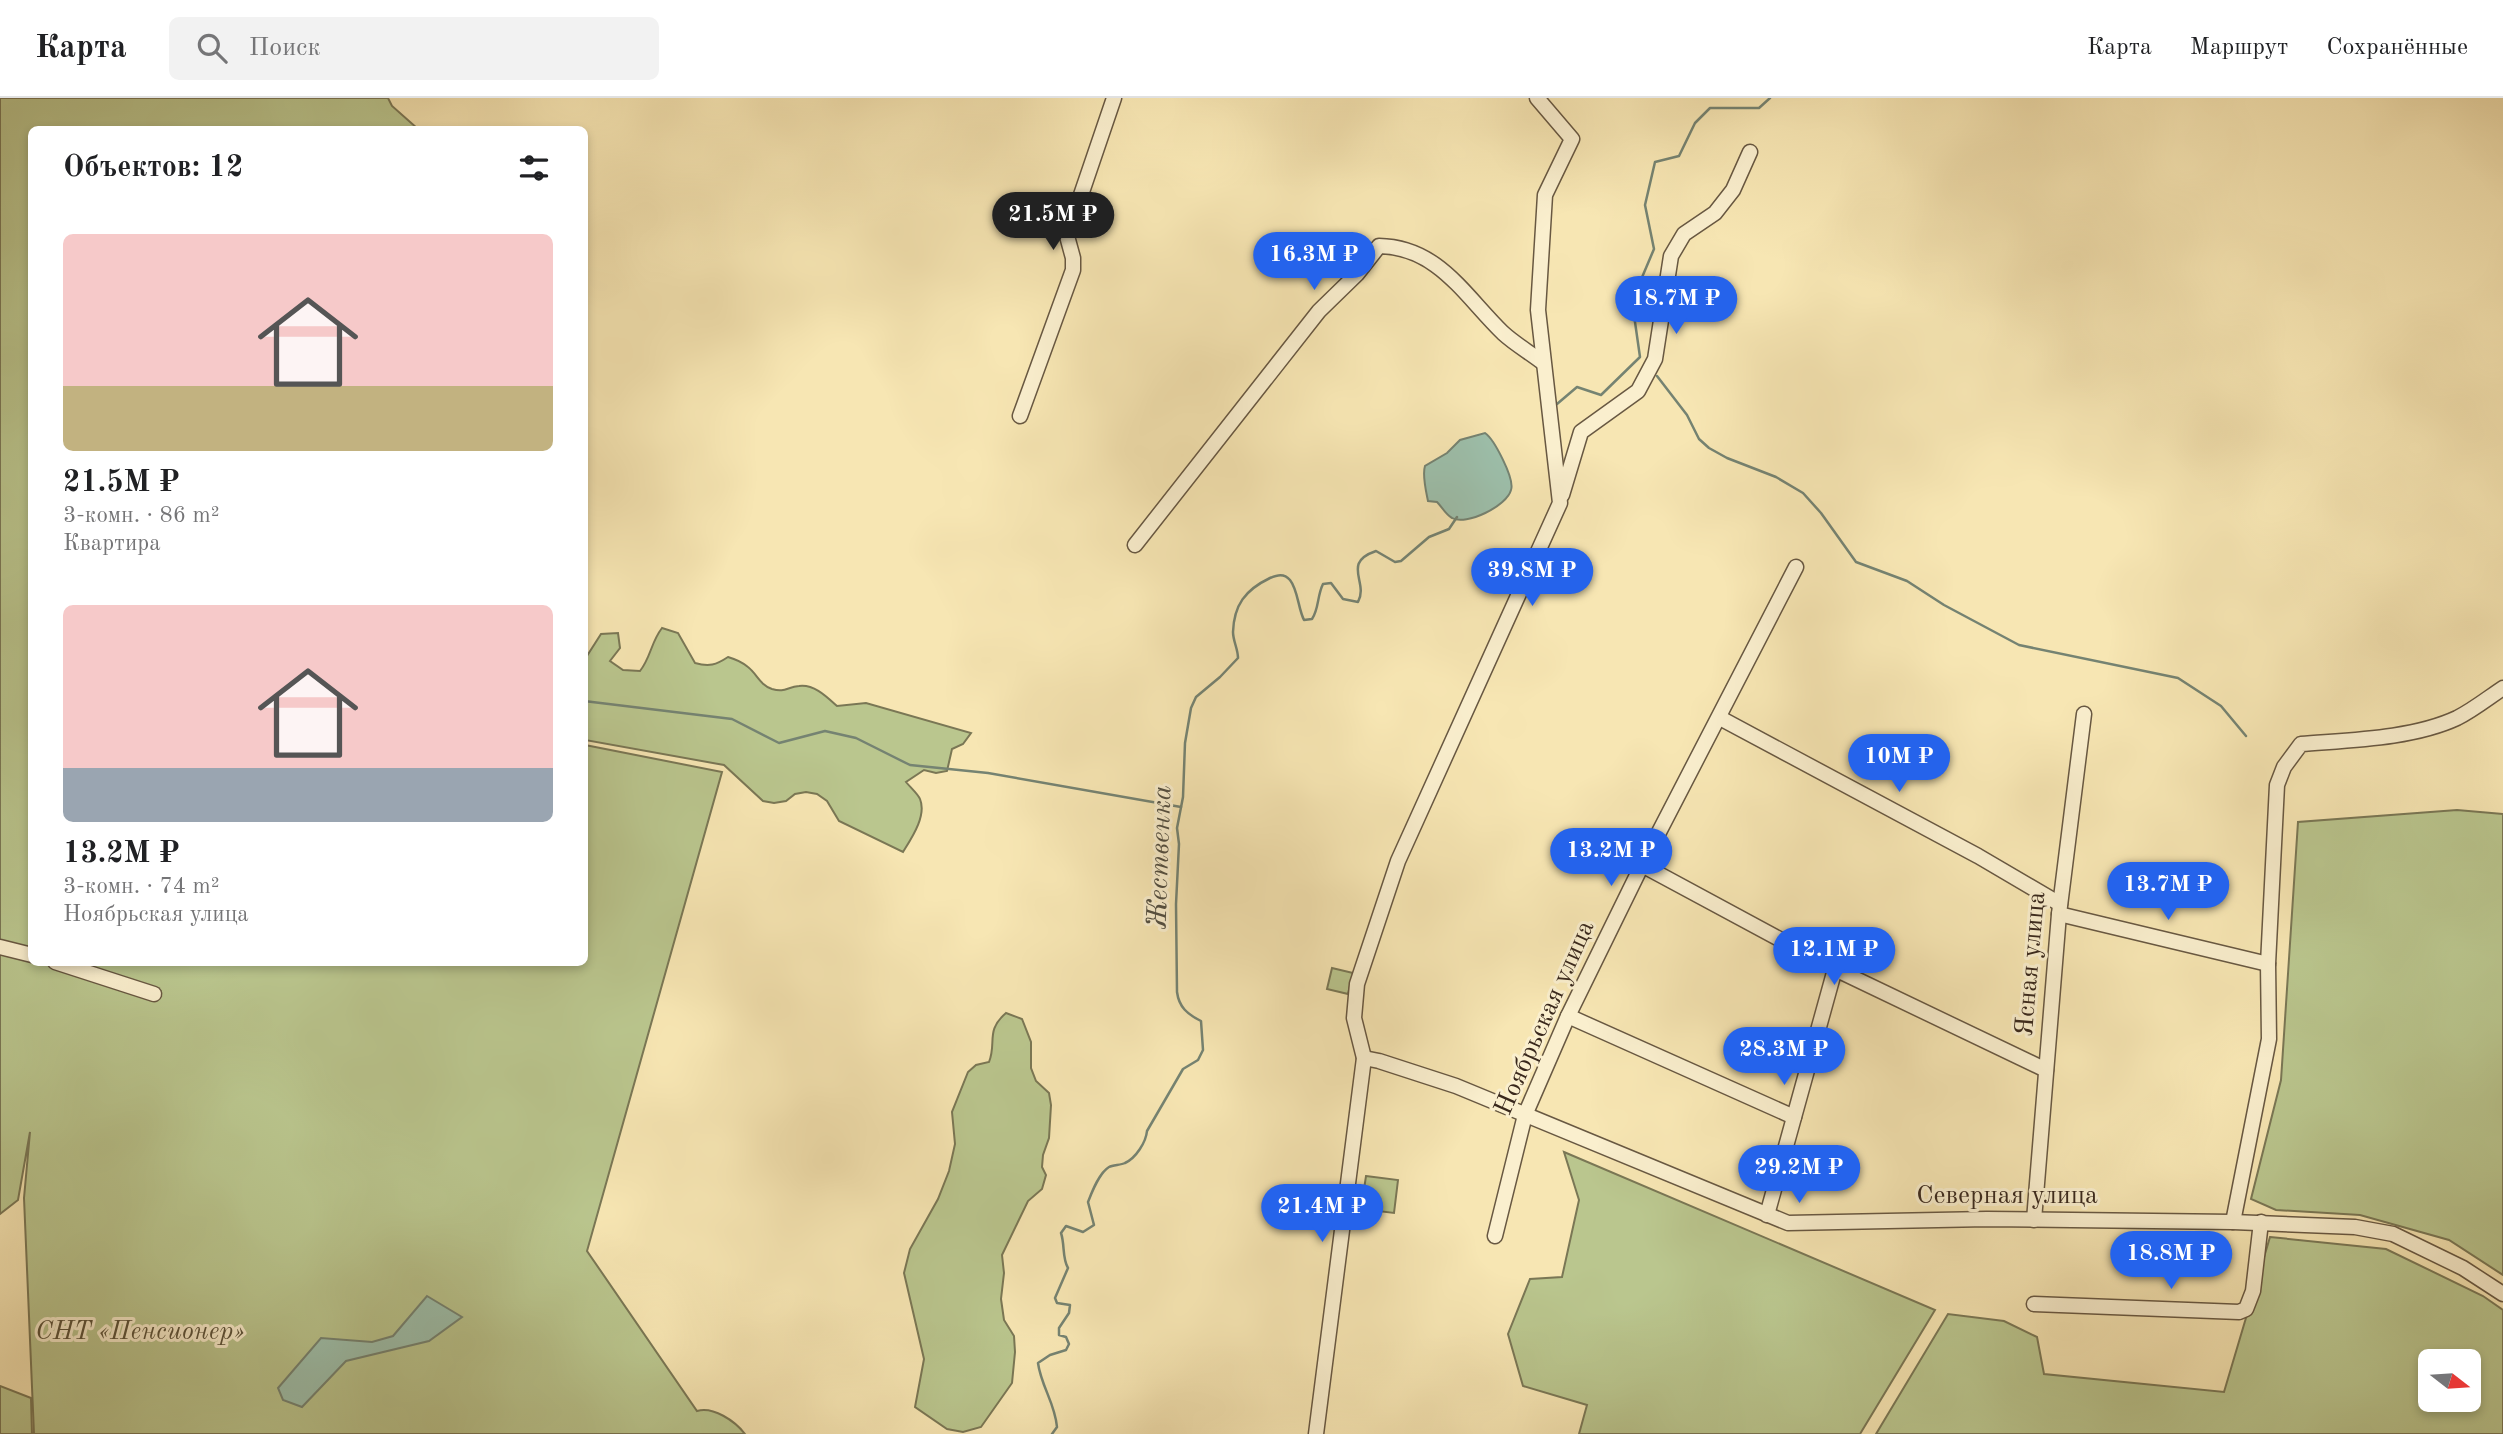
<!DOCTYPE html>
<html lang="ru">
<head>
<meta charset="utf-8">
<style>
  :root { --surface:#fff; --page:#f2f2f2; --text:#202124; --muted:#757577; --line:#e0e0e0; --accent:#2563eb }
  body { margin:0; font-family:"Old Standard TT",serif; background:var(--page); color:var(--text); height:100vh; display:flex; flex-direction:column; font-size:26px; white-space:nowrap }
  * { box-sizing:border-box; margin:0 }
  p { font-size:23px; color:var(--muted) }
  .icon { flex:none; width:38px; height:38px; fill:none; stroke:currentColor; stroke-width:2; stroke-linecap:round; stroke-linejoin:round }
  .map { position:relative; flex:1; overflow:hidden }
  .side { position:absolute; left:28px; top:28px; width:560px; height:840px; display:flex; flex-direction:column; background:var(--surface); border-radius:10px; box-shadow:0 4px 10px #0003 }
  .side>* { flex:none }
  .needle { width:46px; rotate:107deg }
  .tools { position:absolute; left:2418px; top:1251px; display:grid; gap:14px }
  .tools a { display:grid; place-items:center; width:63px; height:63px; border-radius:10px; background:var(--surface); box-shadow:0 4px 10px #0003; font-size:35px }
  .price { position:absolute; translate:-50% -60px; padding:0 16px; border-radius:24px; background:var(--accent); color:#fff; font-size:23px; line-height:46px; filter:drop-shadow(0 2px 4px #0008) }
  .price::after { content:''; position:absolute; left:50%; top:42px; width:21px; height:16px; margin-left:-10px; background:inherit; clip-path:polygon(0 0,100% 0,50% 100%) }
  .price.current { background:#222; color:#fff }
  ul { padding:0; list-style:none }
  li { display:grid; align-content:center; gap:14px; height:371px; padding:0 35px }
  li span { display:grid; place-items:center; height:217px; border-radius:10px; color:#555 }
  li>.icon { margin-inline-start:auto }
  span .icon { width:126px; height:126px; fill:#fffc; stroke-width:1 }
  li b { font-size:30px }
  h2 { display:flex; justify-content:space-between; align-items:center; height:84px; padding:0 35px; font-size:30px }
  header { display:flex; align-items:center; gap:42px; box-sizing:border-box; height:98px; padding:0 35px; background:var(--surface); border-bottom:2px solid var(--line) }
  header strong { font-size:33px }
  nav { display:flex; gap:38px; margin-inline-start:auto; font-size:24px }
  .search { width:490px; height:63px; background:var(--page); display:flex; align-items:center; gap:18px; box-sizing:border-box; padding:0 24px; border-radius:10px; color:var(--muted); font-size:26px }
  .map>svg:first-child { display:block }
  .green { fill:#bac68e; stroke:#7a7755; stroke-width:2; fill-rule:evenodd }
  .water { fill:#9dc0ac; stroke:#758372; stroke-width:2 }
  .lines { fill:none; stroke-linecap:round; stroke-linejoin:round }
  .stream { stroke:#758372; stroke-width:2.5 }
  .minor-casing { stroke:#685842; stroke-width:17 }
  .minor { stroke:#faefce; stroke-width:14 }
  .labels { text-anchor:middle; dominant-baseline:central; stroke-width:6; stroke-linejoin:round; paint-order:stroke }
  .street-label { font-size:26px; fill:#39281c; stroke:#faefce }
  .park-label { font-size:26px; font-style:italic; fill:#595038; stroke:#faefce }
  .water-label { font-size:28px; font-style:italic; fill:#524e40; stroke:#faefce }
</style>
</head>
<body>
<header>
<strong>Карта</strong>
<div class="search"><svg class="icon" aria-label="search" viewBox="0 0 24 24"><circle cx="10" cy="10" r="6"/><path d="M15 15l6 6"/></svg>Поиск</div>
<nav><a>Карта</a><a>Маршрут</a><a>Сохранённые</a></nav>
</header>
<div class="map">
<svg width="2503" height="1336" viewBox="0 0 2503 1336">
  <rect width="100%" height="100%" fill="#f7e6b3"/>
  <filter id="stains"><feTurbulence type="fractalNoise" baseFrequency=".00286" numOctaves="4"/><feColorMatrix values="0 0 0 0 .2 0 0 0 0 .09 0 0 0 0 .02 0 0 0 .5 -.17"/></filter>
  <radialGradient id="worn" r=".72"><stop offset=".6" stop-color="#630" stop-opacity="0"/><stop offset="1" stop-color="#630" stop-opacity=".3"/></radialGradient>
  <g class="green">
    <path d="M0,0H388L392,8L418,31L32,32V864H584L585,647L722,674L587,1153L697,1313C713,1308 735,1323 745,1336H34L24,1100L30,1034L18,1102L0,1116Z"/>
    <path d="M662,530L678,535L695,565C709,569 716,567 728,559C735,561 742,564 748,569C757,576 760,587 772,591C785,595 787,589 799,588C814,586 826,598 837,608L866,605L971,635L963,646L952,651L947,673L936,675L924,672L906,684C910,689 918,696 920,701C927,718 911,741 903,754L839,723L827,703L817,696L806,694L795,696L786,703L774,705L763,703L724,667L585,642V561L601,536L618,535L620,550L610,563L623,572L640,573C651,559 651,544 662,530Z"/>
    <path d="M2457,712L2503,716V1177L2449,1142L2360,1117L2276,1112L2251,1101L2281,982L2298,724Z"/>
    <path d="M1332,870L1353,875L1348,896L1327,891Z"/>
    <path d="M1006,915L1022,921L1031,944V970L1036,983L1049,995L1051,1007L1049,1040L1043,1057L1042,1069L1046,1077L1042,1091L1028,1103L1002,1157L1004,1175L1001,1201L1004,1222L1014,1238L1015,1254L1012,1285L981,1329L963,1334L947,1331L915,1309L924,1261L904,1175L910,1151L938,1101L949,1073L955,1046L952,1014L968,974L976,967L989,964C997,944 985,933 1006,915Z"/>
    <path d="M1564,1054L1935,1212L1860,1336H1579L1587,1307L1523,1288L1508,1236L1530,1181L1562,1179L1579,1102Z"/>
    <path d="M1366,1078L1398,1082L1394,1115L1361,1111Z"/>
    <path d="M2270,1139L2386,1151L2483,1198L2503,1212V1336H1876L1948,1216L2004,1223L2037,1239L2044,1276L2224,1294ZM2431,1264H2469V1302H2431Z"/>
    <path d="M0,1288L31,1300L32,1336H0Z"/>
  </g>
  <g class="water">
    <path d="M1485,335C1494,341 1515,381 1511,392C1507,408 1466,428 1452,420C1446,417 1442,409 1437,404L1428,403C1426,393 1422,377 1425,368L1447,355L1460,342Z"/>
    <path d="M427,1198L462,1219L429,1243L346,1263L302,1309L283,1302L278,1290L321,1240L372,1244L393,1238Z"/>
  </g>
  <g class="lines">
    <g class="stream">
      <path d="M1657,278L1687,317L1699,341L1709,350L1727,360L1776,379L1803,395L1821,415L1856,464L1907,483L1944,507L2019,547L2178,580L2221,608L2246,638"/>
      <path d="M1557,306L1577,289L1601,297L1640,259L1632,203L1654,151L1645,107L1655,64L1679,58L1695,25L1710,10H1759L1770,0"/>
      <path d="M584,603L732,621L779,645L825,633L856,640L910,667L988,675L1181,709"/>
      <path d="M1052,1336L1057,1329C1055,1305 1041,1288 1038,1265L1050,1257L1066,1252L1069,1246L1066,1239L1059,1237V1230L1069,1215L1070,1207L1057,1205L1055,1200L1068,1170C1062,1160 1065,1147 1061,1135L1066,1128L1083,1134L1094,1127L1088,1104C1092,1094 1099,1075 1109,1069C1113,1067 1121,1067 1125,1065C1136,1060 1146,1044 1147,1033L1183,971L1198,962L1203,952L1201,923C1187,916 1179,909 1177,894L1176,806L1179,746L1177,730L1183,699L1185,645L1191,610L1196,599L1220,579L1238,560C1238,551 1233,543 1233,534C1234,507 1245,492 1270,480C1277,477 1284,475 1290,482C1298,492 1298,510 1304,522L1312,521C1319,511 1317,498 1323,486L1331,485L1343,501L1358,504C1369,484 1341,465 1376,453L1395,464L1401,463L1429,439L1449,431L1457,419"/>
    </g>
    <g class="minor-casing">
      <g id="minor">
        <path d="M1020,318L1073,172V160L1067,138L1114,0"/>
        <path d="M1562,397L1581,334L1638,293L1655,261L1671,158L1684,136L1715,115L1733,92L1750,54"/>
        <path d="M1135,447L1319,213L1357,176L1379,148C1438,149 1464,197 1503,235C1515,246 1529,254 1542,264"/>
        <path d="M1720,620L1978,758L2060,806"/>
        <path d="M1642,767L1835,871L2046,972"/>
        <path d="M2059,816L2268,866"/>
        <path d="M0,849L32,857"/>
        <path d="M55,864L154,896"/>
        <path d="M1568,918L1794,1019"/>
        <path d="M1364,960L1379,963L1456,988L1788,1125L1987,1121L2233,1124L2355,1129L2393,1136L2463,1170L2503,1196"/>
        <path d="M1767,1117L1835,871"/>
        <path d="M2034,1122L2059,816L2084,616"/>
        <path d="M2233,1124L2269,941L2268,866L2277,687L2284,669L2301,646C2349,642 2412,641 2457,620C2473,612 2488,600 2503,590"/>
        <path d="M1495,1138L1525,1017L1568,918L1642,767L1796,469"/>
        <path d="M2034,1206L2239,1214L2246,1211L2253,1193L2261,1124"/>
        <path d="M1316,1336L1364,960L1354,920L1357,886L1398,763L1560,405L1538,212L1545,97L1572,41L1537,0"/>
      </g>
    </g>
    <use href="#minor" class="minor"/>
  </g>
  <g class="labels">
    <g class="street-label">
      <text transform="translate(2031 866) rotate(-85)">Ясная улица</text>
      <text transform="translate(1545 920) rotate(-66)">Ноябрьская улица</text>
      <text x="2007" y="1098">Северная улица</text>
    </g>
    <g class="park-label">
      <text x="140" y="1234">СНТ «Пенсионер»</text>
    </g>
    <g class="water-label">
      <text transform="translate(1161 759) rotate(-88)">Жественка</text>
    </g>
  </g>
  <rect width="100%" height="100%" filter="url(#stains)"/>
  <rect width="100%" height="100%" fill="url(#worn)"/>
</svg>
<div class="tools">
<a><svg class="needle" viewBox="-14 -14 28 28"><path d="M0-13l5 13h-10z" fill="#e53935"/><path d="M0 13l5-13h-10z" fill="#757577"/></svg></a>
</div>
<b class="price current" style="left:1053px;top:154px">21.5M ₽</b>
<b class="price" style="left:1314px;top:194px">16.3M ₽</b>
<b class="price" style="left:1676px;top:238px">18.7M ₽</b>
<b class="price" style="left:1532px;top:510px">39.8M ₽</b>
<b class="price" style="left:1899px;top:696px">10M ₽</b>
<b class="price" style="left:1611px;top:790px">13.2M ₽</b>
<b class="price" style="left:2168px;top:824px">13.7M ₽</b>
<b class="price" style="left:1834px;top:889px">12.1M ₽</b>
<b class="price" style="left:1784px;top:989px">28.3M ₽</b>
<b class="price" style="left:1799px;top:1107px">29.2M ₽</b>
<b class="price" style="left:1322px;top:1146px">21.4M ₽</b>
<b class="price" style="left:2171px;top:1193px">18.8M ₽</b>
<section class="side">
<h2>Объектов: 12<svg class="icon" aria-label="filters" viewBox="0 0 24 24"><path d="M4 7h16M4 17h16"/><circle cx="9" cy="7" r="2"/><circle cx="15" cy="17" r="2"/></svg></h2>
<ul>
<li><span style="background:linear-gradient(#f6c9c9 70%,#c2b280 0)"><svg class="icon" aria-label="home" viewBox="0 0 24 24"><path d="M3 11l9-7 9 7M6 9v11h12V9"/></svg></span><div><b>21.5M ₽</b><p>3-комн. · 86 m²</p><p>Квартира</p></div></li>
<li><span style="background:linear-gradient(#f6c9c9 75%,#9aa5b1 0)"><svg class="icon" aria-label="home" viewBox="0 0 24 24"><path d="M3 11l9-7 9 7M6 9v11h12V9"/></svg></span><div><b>13.2M ₽</b><p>3-комн. · 74 m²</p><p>Ноябрьская улица</p></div></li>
</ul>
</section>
</div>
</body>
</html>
